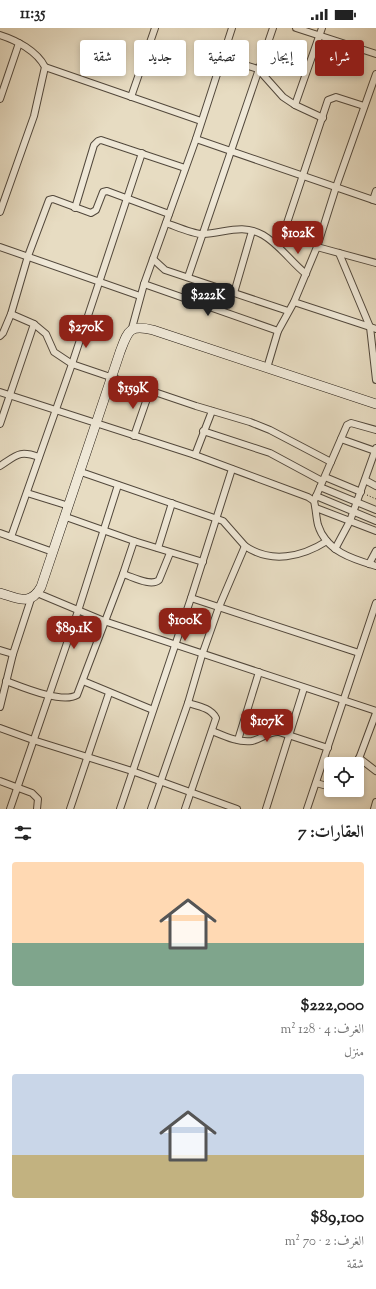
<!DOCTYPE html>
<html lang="ar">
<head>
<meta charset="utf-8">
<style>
  :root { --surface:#fff; --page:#f2f2f2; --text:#222; --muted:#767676; --accent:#8f2418 }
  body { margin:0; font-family:"Sorts Mill Goudy",Amiri,serif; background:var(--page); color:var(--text); direction:rtl; height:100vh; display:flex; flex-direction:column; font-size:15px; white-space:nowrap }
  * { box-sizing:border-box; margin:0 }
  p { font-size:13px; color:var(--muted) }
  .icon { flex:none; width:22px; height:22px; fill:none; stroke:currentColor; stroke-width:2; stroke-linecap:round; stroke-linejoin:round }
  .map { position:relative; height:781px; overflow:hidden; direction:ltr }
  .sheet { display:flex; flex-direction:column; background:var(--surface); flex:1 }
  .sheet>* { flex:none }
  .hud { position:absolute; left:12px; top:12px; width:352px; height:36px; direction:rtl; display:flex; gap:8px }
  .tools { position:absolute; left:324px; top:729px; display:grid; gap:8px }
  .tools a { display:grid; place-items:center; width:40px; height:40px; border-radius:4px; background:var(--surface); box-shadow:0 2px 6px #0003; font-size:20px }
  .price { position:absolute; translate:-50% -34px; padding:0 9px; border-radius:8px; background:var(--accent); color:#fff; font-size:13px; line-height:26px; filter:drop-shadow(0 1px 2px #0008) }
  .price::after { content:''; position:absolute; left:50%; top:24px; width:12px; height:9px; margin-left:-6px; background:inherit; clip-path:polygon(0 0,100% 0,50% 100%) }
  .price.current { background:#222; color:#fff }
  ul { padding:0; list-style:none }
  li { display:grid; align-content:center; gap:8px; height:212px; padding:0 12px }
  li span { display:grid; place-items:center; height:124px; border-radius:4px; color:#555 }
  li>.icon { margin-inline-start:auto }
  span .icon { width:72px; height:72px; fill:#fffc; stroke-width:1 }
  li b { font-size:17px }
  h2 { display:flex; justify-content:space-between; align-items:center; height:48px; padding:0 12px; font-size:17px }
  .chip { padding:0 14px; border-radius:4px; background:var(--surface); box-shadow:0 2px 6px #0003; font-size:14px; line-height:36px }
  .chip.current { background:var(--accent); color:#fff }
  .status { display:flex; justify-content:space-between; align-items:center; height:28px; padding:0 20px; background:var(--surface); direction:ltr }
  .status svg { height:11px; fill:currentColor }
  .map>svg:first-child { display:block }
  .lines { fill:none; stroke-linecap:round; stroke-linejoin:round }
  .street-casing { stroke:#52483c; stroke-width:8 }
  .secondary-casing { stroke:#20170f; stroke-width:10 }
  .path { stroke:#20170f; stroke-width:1; stroke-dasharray:1 2; stroke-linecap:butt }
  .street { stroke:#efe8d7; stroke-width:6 }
  .secondary { stroke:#efe8d7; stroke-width:9 }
</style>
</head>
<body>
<div class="status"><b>11:35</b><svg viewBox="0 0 49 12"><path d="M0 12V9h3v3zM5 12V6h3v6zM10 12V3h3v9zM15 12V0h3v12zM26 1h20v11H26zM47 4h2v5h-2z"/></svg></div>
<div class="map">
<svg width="376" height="781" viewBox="0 0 376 781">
  <rect width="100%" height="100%" fill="#e7dcc2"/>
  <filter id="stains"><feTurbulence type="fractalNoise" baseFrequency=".005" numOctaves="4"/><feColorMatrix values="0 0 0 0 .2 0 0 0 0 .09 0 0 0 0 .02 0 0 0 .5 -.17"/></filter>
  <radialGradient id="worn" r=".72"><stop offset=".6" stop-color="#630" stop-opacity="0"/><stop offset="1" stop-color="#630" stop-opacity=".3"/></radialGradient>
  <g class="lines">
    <g class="street-casing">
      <g id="street">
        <path d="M296,0L376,26"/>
        <path d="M0,7C16,12 37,23 45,39L34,88L0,184"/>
        <path d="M222,30L258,41L283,69L295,77L323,90"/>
        <path d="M45,39L201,93"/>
        <path d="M131,69L155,0"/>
        <path d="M0,71L19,15"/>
        <path d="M295,77L322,0"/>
        <path d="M196,111L376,173"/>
        <path d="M373,172L376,163"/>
        <path d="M75,180L94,117L98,113L101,112L185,140"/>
        <path d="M166,195C175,198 195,207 203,206C225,205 242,195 263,207C280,217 291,234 306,246"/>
        <path d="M0,219L140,268"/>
        <path d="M279,219L328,72L336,69L364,78"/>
        <path d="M317,219L376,235"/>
        <path d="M339,225L370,299L376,352"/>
        <path d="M153,231L165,242L288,283"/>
        <path d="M188,249L273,0"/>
        <path d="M144,256L278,303"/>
        <path d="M234,265L252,203"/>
        <path d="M294,274L376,301"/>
        <path d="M11,286L34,296L46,306L54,324L72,336L196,378L250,394L270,402L331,434"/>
        <path d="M132,300L144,256L196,111L232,0"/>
        <path d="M0,308L3,305L11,286L28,228L49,172L53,171L91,185L96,182L103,164L107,163L169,186"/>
        <path d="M267,340L278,303L294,274L317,219L336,159L376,46"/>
        <path d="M0,364L195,427L308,469L314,473C316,481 316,489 318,497C326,523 352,531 376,538"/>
        <path d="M0,396L34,296"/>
        <path d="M203,403L270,425L322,453"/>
        <path d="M134,408L150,362"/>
        <path d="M341,411L375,423"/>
        <path d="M195,427L212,383"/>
        <path d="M0,438C17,427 19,422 39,429"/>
        <path d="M81,444L223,493L245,518"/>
        <path d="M325,449L361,464"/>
        <path d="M365,452L376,458"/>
        <path d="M320,459L376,482"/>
        <path d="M27,465L69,478"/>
        <path d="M316,468L376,493"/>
        <path d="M314,473L347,397L351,395L376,402"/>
        <path d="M316,480L376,503"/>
        <path d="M66,489L134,513L203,534"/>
        <path d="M0,505L53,524"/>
        <path d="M11,509L72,336L142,125"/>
        <path d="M158,520L172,475"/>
        <path d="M335,521L350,493L376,420"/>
        <path d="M369,536L376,523"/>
        <path d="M123,546C133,549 151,559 159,552L170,525"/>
        <path d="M37,565L104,593L376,683"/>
        <path d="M191,570L359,625"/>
        <path d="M0,622L13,626"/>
        <path d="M6,653C22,659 62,676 77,667L123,546L134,513"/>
        <path d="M83,653L153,682"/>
        <path d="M0,679L13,626L31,571"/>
        <path d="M0,700L33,712L132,743L237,781"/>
        <path d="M212,703C224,708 239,715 252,713C262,711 269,703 279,704L328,720"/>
        <path d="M238,712L259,644"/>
        <path d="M359,730L376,743"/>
        <path d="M357,736L376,685"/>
        <path d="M0,753L32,765L38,771L37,781"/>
        <path d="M316,755L331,759"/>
        <path d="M10,781L78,583L118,457"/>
        <path d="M70,781L109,665"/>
        <path d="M120,781L191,570L232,441"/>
        <path d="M151,781L188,675L202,627L219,579L245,518C271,536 302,529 327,513"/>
        <path d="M185,781L216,690C211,680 198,678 188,675"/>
        <path d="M266,781L304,660"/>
        <path d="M307,781L376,575"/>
        <path d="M374,781L376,774"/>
      </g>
    </g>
    <g class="secondary-casing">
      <path id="secondary" d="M0,565C17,570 30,579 41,559L120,324C128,303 129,296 153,302L376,376"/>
    </g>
    <path class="path" d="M367,467L376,471"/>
    <use href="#street" class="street"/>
    <use href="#secondary" class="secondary"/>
  </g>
  <rect width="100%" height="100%" filter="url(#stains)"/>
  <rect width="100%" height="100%" fill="url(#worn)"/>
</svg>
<div class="tools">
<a><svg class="icon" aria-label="locate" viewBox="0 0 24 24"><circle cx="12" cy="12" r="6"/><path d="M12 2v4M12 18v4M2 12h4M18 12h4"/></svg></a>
</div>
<b class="price" style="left:298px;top:227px">$102K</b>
<b class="price current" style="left:208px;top:289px">$222K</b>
<b class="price" style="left:86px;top:321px">$270K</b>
<b class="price" style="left:133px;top:382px">$159K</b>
<b class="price" style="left:185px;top:614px">$100K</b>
<b class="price" style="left:74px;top:622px">$89.1K</b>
<b class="price" style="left:267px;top:715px">$107K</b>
<div class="hud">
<a class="chip current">شراء</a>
<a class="chip">إيجار</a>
<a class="chip">تصفية</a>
<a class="chip">جديد</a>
<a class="chip">شقة</a>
</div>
</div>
<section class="sheet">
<h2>العقارات: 7<svg class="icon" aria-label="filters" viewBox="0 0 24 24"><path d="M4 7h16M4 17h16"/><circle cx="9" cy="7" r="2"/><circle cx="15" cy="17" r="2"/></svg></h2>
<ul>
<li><span style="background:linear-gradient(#ffd9b3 65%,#7fa58c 0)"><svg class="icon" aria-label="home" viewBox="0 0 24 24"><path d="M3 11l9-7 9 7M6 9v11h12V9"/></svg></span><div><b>$222,000</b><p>الغرف: 4 · 128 m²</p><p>منزل</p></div></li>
<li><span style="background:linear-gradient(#c9d6e8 65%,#c2b280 0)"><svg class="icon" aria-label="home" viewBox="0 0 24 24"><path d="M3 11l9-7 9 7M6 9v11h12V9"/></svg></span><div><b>$89,100</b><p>الغرف: 2 · 70 m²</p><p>شقة</p></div></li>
</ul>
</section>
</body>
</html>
